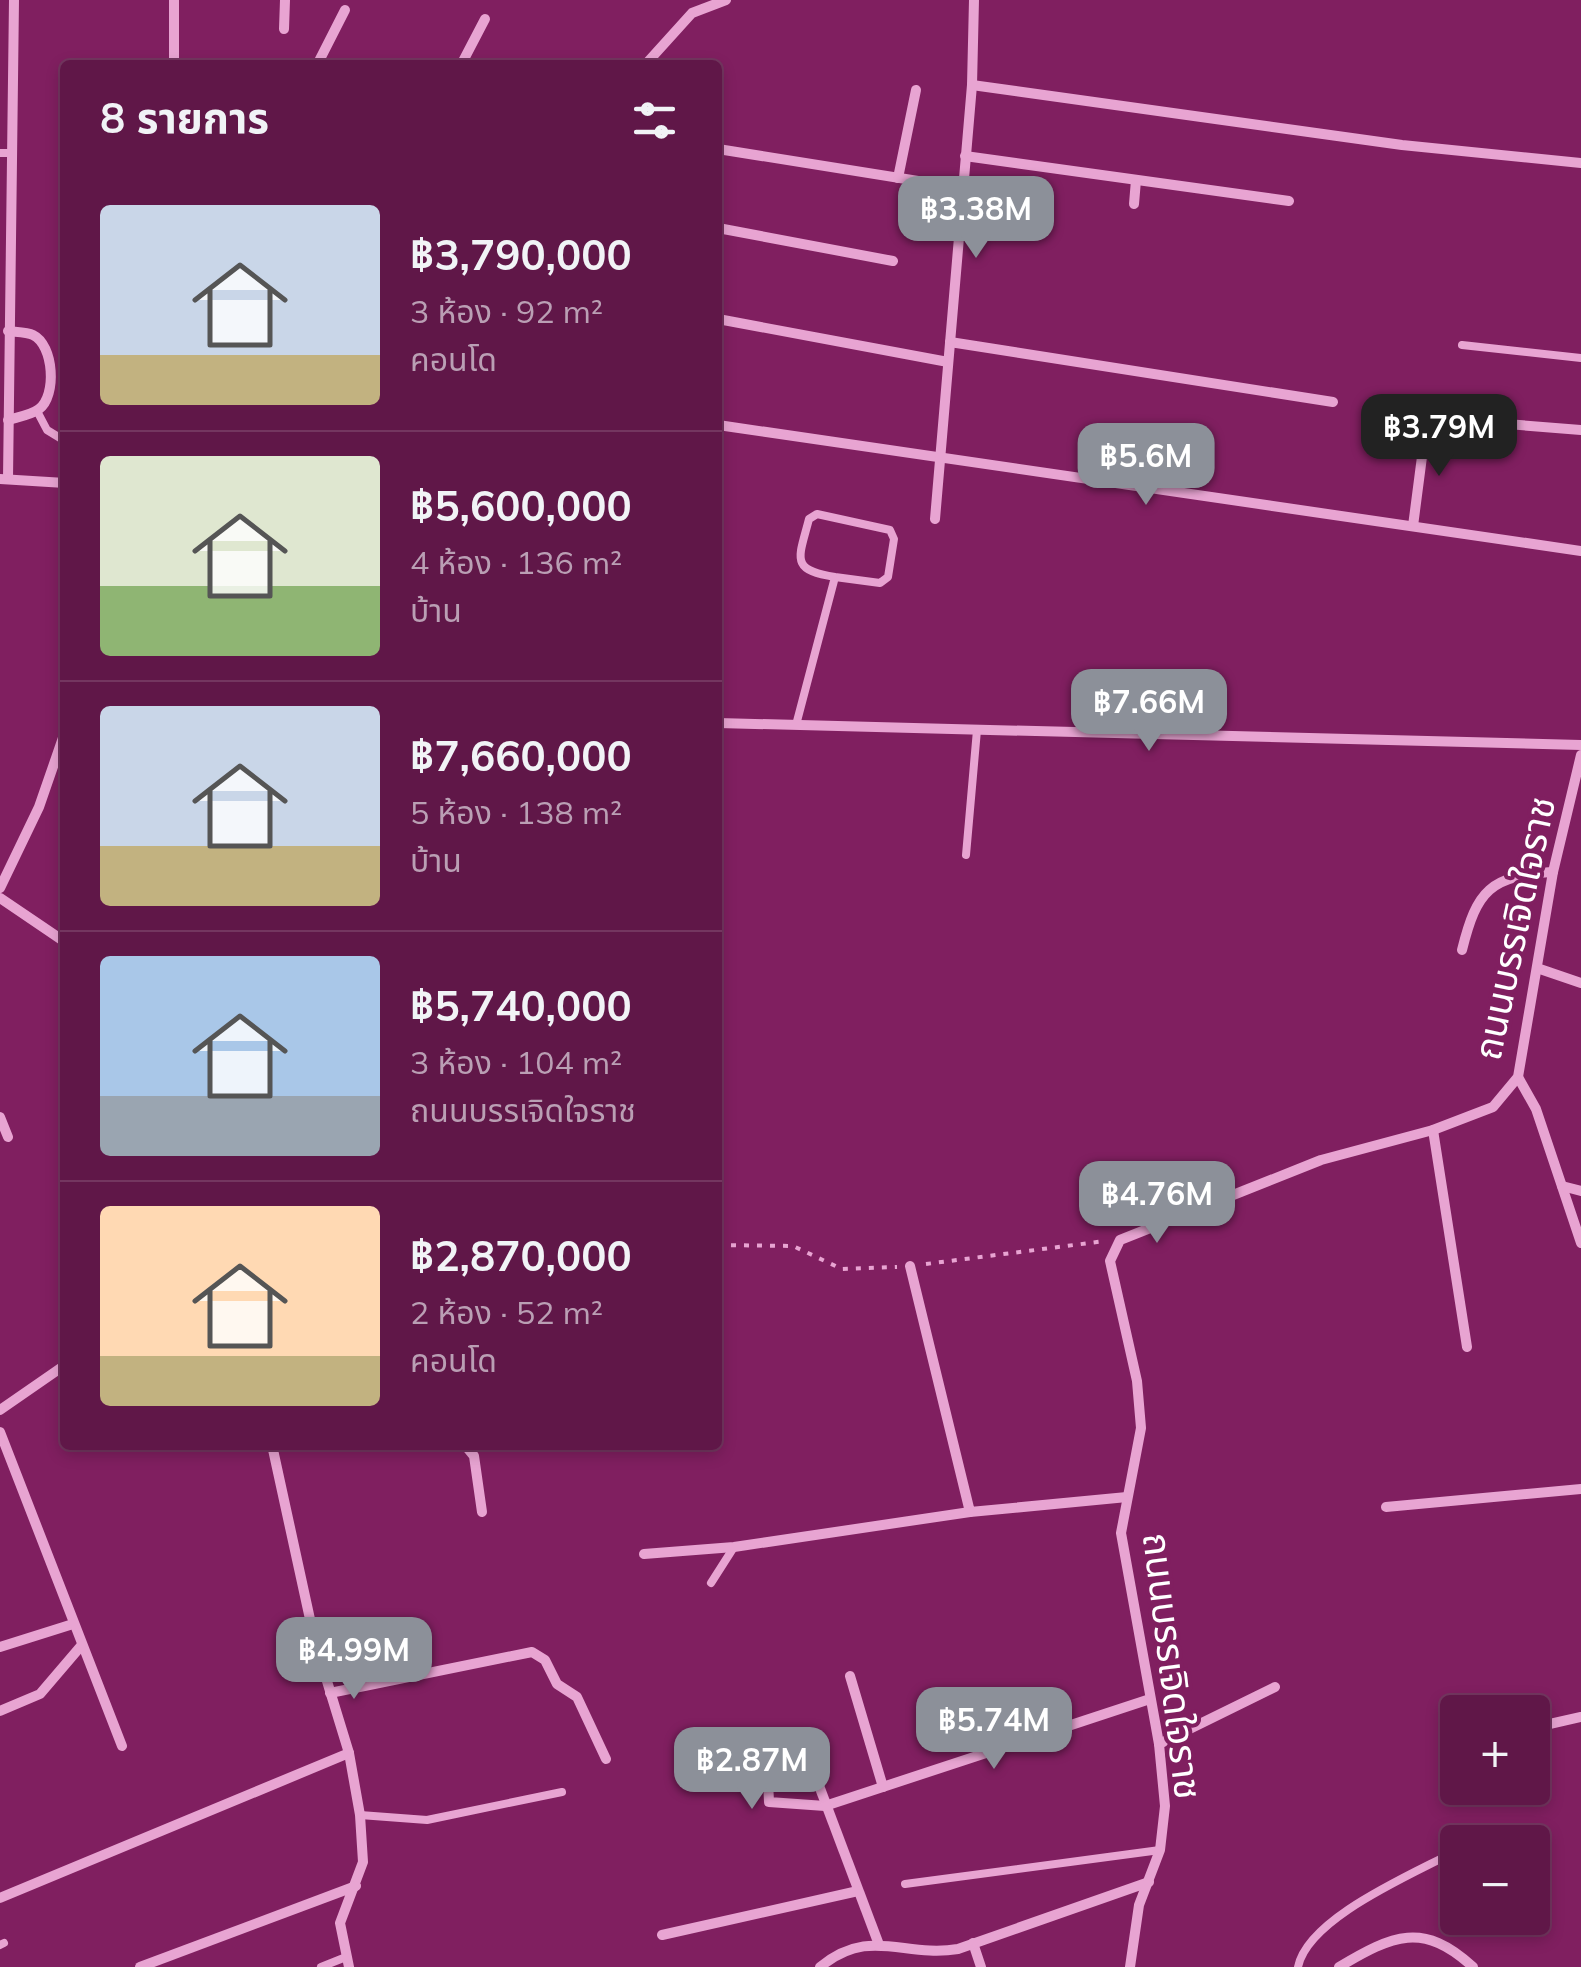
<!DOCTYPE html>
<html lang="th">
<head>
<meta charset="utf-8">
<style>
  :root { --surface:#601748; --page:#692452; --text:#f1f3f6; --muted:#ba9fb4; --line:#743660; --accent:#8c9099 }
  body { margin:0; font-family:Mulish,"Noto Sans Thai",sans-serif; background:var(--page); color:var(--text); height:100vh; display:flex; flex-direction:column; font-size:38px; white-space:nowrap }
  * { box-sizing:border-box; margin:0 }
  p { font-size:32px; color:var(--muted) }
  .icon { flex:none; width:55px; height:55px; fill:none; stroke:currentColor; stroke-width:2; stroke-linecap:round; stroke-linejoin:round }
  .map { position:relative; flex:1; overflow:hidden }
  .drawer { position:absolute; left:60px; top:60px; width:662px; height:1390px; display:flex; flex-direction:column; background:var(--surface); border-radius:10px; box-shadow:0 5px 15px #0003,0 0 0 2px var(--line) }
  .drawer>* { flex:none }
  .controls { position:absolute; left:1440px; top:1695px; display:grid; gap:20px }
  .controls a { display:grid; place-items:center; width:110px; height:110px; border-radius:10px; background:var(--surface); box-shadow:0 5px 15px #0003,0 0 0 2px var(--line); font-size:50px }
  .price { position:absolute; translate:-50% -85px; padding:0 22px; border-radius:20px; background:var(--accent); color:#fff; font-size:32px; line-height:65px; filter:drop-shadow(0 2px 5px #0008) }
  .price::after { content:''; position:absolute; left:50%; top:60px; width:30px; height:22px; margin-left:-15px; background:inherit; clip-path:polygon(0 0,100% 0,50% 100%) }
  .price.selected { background:#222; color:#fff }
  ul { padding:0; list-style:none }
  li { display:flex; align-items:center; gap:30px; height:250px; padding:0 40px }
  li+li { border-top:2px solid var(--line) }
  li span { display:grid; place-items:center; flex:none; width:280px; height:200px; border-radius:10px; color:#555 }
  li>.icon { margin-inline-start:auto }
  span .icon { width:120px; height:120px; fill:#fffc; stroke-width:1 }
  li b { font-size:42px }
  h2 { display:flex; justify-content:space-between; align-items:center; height:120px; padding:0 40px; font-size:42px }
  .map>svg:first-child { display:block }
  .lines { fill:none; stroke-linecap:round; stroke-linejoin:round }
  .path { stroke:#e8a4d2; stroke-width:4; stroke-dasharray:5 8; stroke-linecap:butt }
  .service { stroke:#e8a4d2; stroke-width:8 }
  .minor { stroke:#e8a4d2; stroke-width:10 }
  .labels { text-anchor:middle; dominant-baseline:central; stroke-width:8; stroke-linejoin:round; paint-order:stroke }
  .street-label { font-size:38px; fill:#fff; stroke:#801f60 }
</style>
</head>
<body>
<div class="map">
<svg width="1581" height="1967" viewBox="0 0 1581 1967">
  <rect width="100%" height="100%" fill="#801f60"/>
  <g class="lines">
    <g class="path">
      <path d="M718,1245L793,1246L842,1269L897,1267"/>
      <path d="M926,1264L1105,1241"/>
    </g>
    <g class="service">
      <path d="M0,153H10"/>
      <path d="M1462,345L1581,358"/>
      <path d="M37,411L47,430L65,441"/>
      <path d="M796,725L835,577C789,570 799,558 809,519L817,514L890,530L894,539L888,577L880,583L835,577"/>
      <path d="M966,855L977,730"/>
      <path d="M711,1583L734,1547"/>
      <path d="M360,1815L427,1820L562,1792"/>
      <path d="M905,1884L1160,1850"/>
      <path d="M0,1945L4,1943"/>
      <path d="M321,1967L346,1957"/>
      <path d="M1298,1967C1308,1918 1411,1875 1454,1852"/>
    </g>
    <g class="minor">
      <path d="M284,29L285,0"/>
      <path d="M174,65V0"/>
      <path d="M317,65L345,10"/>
      <path d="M461,65L485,19"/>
      <path d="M645,65L692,13L726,0"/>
      <path d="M972,85L1402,145L1581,163"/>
      <path d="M718,149L962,188"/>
      <path d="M965,156L1289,201"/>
      <path d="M898,178L916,90"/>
      <path d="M1134,204L1136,180"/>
      <path d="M718,228L893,261"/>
      <path d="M718,319L948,362"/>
      <path d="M950,342L1333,402"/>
      <path d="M8,420C18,417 31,415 39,409C57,396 54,345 33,335C27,332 15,332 8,331"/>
      <path d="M718,425L1581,551"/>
      <path d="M0,479L65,483"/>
      <path d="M8,479L14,0"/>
      <path d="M935,519L972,85L974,0"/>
      <path d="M1413,526L1426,426L1431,418L1581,430"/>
      <path d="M718,723L1581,745"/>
      <path d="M0,888L39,807L65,732"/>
      <path d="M0,898L65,942"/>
      <path d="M1462,950C1477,890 1490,876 1553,872"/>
      <path d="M1537,968L1581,983"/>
      <path d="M1518,1077L1536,1109L1581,1243"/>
      <path d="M0,1117L8,1137"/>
      <path d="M1433,1130L1467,1347"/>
      <path d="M1562,1186L1581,1191"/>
      <path d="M910,1266L970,1512L1127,1497"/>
      <path d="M0,1410L65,1365"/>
      <path d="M0,1432L122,1746"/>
      <path d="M272,1445L315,1642L349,1753L360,1815L363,1862L340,1923L349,1967"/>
      <path d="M465,1445L474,1456L482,1512"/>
      <path d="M1386,1507L1581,1489"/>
      <path d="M644,1554L734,1547L970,1512"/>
      <path d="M0,1647L73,1624"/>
      <path d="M850,1676L883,1787"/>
      <path d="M330,1693L532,1652L545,1660L557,1684L577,1697L606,1759"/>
      <path d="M0,1711L40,1694L81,1646"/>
      <path d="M1532,1728L1581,1717"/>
      <path d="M766,1737L769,1802L825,1806L1150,1699"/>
      <path d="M1159,1744L1275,1687"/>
      <path d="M812,1767L878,1942"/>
      <path d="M0,1898L349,1753"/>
      <path d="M662,1935L858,1891"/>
      <path d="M973,1943L981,1967"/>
      <path d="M140,1967L356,1886"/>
      <path d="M820,1967C870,1926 903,1958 958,1949L1149,1882"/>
      <path d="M1130,1967L1139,1905L1160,1850L1165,1806L1159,1744L1121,1533L1141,1428L1137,1381L1110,1261L1120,1240L1321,1160L1433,1130L1493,1107L1518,1077L1553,872L1581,755"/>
      <path d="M1339,1967C1393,1935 1423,1921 1473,1967"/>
    </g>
  </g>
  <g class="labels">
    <g class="street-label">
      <text transform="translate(1514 928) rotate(-78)">ถนนบรรเจิดใจราช</text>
      <text transform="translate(1173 1666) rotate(83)">ถนนบรรเจิดใจราช</text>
    </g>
  </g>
</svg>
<div class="controls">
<a>+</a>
<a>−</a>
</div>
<b class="price" style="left:976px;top:261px">฿3.38M</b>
<b class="price selected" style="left:1439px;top:479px">฿3.79M</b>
<b class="price" style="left:1146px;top:508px">฿5.6M</b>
<b class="price" style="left:1149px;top:754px">฿7.66M</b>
<b class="price" style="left:1157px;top:1246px">฿4.76M</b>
<b class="price" style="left:354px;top:1702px">฿4.99M</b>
<b class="price" style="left:994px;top:1772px">฿5.74M</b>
<b class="price" style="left:752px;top:1812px">฿2.87M</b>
<section class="drawer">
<h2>8 รายการ<svg class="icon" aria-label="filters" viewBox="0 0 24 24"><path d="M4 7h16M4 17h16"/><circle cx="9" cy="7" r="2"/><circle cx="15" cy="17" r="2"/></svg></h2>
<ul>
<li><span style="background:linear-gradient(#c9d6e8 75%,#c2b280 0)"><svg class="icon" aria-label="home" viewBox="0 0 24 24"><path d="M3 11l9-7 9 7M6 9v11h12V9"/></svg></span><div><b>฿3,790,000</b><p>3 ห้อง · 92 m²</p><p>คอนโด</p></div></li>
<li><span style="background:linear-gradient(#dfe7d0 65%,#8fb573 0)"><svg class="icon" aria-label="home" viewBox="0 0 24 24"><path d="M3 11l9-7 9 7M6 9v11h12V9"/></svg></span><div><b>฿5,600,000</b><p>4 ห้อง · 136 m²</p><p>บ้าน</p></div></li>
<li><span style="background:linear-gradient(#c9d6e8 70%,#c2b280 0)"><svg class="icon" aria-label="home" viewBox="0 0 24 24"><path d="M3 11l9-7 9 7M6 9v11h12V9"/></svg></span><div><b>฿7,660,000</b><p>5 ห้อง · 138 m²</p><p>บ้าน</p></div></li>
<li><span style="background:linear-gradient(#a9c7e8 70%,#9aa5b1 0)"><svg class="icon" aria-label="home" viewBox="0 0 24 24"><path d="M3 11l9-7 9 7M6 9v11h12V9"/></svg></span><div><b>฿5,740,000</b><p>3 ห้อง · 104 m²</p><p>ถนนบรรเจิดใจราช</p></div></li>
<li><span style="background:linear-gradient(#ffd9b3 75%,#c2b280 0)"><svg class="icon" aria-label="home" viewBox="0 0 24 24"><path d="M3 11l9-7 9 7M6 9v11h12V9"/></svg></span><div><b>฿2,870,000</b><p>2 ห้อง · 52 m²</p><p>คอนโด</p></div></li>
</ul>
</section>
</div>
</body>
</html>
